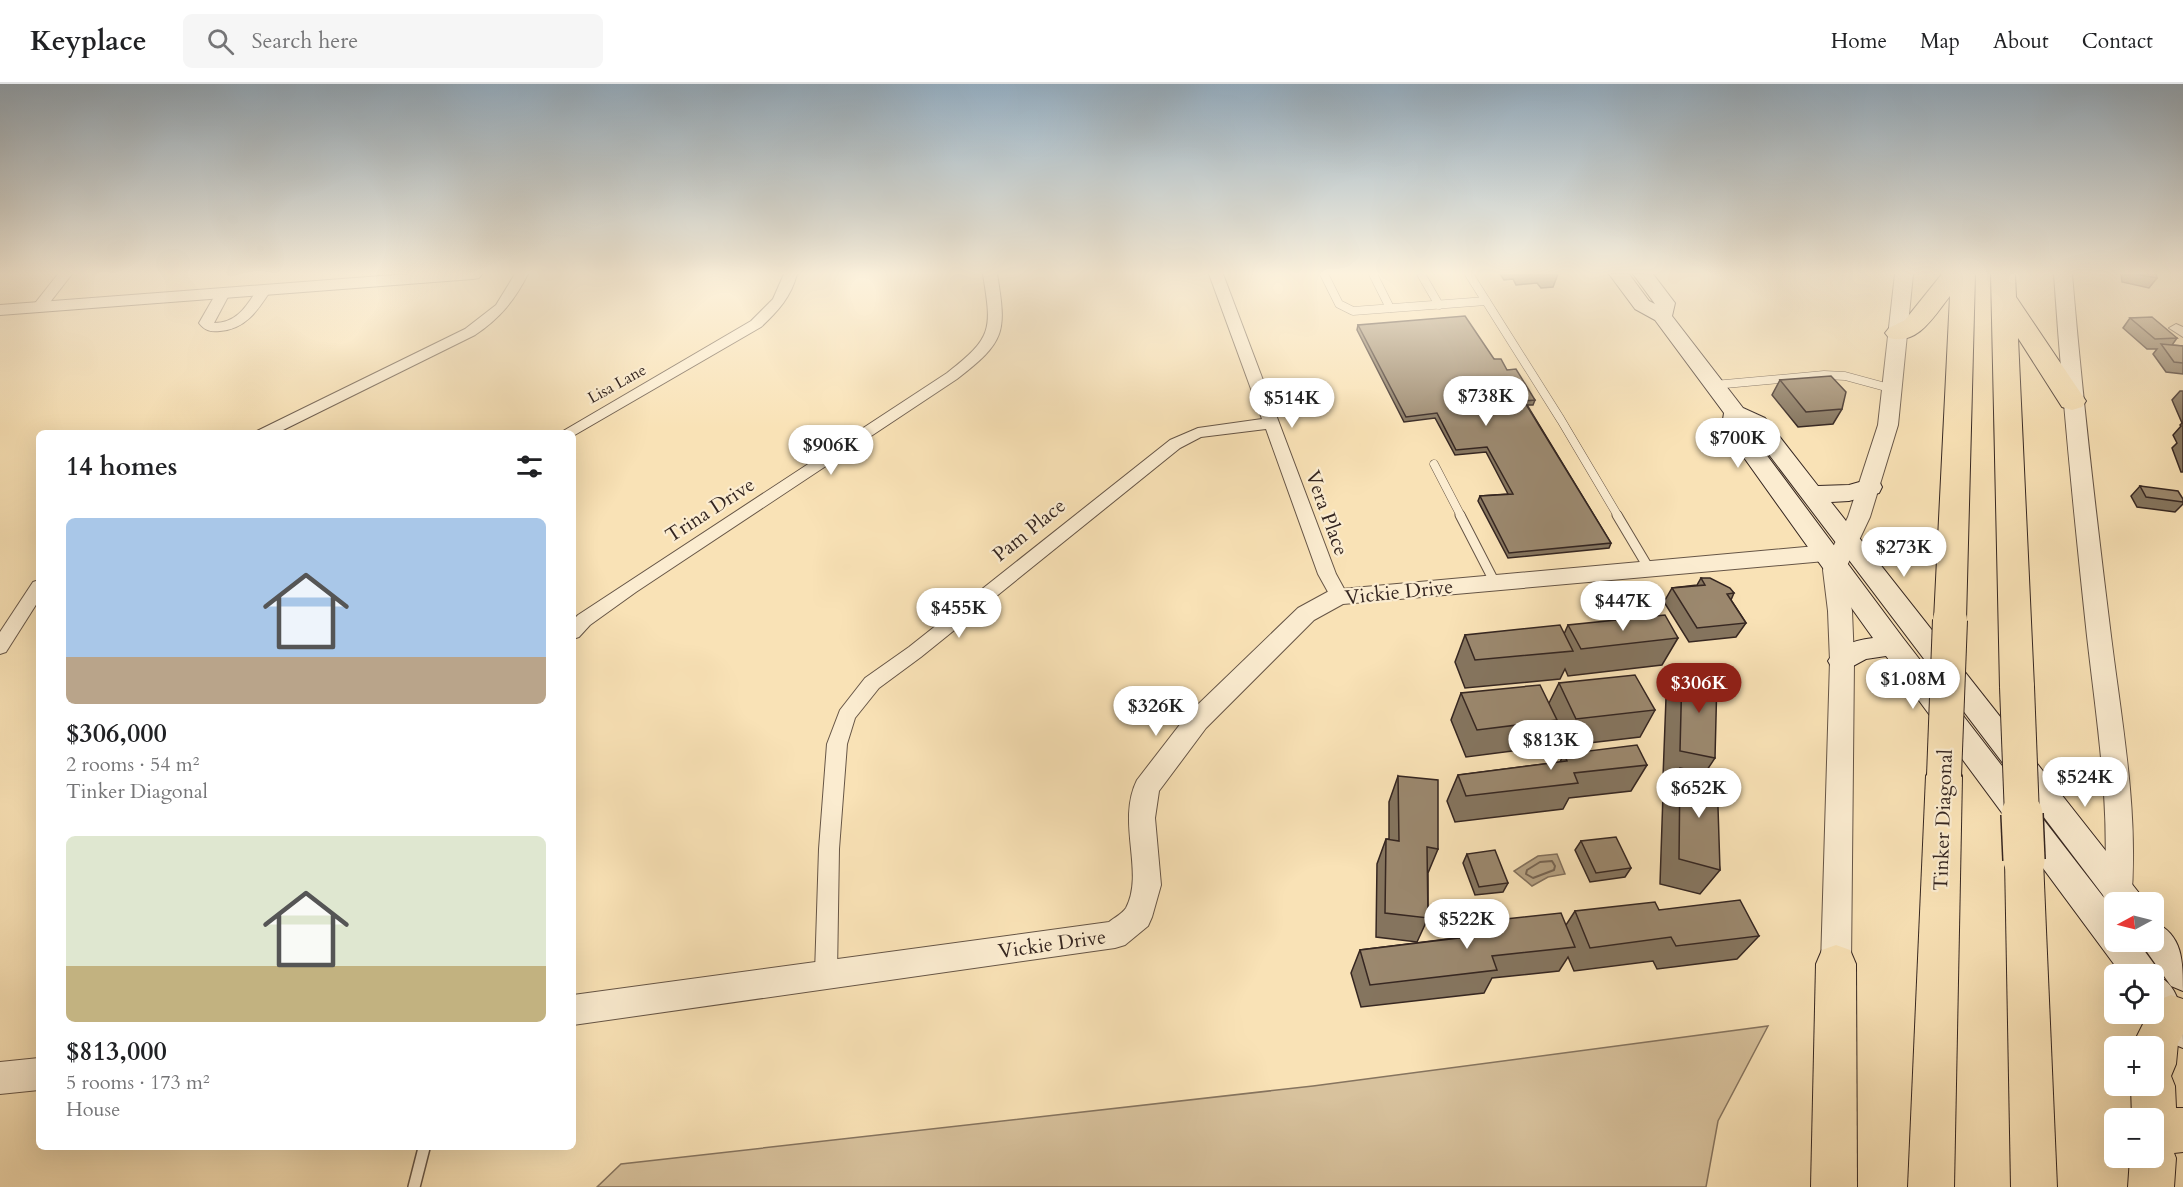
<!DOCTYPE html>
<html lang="en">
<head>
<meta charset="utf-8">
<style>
  :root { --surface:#fff; --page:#f6f6f6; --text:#202124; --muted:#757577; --line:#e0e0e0; --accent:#8f2418 }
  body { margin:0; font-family:Cardo,serif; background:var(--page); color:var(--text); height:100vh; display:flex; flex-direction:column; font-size:22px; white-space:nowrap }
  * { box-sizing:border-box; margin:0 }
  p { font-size:20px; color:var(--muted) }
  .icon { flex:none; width:33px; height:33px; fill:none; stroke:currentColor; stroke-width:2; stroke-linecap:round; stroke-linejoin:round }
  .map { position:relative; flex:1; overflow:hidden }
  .sheet { position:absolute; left:36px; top:346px; width:540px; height:720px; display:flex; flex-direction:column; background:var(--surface); border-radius:9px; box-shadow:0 6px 24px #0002 }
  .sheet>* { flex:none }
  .needle { width:39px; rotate:263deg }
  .tools { position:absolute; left:2104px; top:808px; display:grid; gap:12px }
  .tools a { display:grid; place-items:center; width:60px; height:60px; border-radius:9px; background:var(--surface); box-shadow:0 6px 24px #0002; font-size:30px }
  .price { position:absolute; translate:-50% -51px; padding:0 14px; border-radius:21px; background:#fff; color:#222; font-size:20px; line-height:39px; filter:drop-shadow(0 2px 3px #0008) }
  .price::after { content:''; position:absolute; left:50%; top:36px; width:18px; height:14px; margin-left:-9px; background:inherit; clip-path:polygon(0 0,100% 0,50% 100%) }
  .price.active { background:var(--accent); color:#fff }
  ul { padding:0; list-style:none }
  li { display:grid; align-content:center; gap:12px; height:318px; padding:0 30px }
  li span { display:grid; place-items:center; height:186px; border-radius:9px; color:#555 }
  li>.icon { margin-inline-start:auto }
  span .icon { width:108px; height:108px; fill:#fffc; stroke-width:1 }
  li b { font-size:26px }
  h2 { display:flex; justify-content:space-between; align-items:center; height:72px; padding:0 30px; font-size:26px }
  header { display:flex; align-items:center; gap:36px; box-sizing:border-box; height:84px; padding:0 30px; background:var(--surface); border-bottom:2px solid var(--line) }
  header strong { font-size:28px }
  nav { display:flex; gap:33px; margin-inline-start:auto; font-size:21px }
  .search { width:420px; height:54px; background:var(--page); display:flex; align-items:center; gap:15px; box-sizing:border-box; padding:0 21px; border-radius:9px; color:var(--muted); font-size:22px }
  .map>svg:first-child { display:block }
  .green { fill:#d8c29d; stroke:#86745f; stroke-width:1.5 }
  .water { fill:#b6a283; stroke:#82705c; stroke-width:1.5 }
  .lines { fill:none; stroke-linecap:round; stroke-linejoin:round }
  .shore { stroke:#766452; stroke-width:2 }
  .service-far2-casing { stroke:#665546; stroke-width:9 }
  .service-far1-casing { stroke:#665546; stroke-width:11 }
  .service-casing { stroke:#665546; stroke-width:14 }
  .minor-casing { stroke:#665546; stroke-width:2 }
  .tertiary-casing { stroke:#665546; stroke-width:2 }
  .secondary-casing { stroke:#352621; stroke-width:2 }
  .motorway-casing { stroke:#352621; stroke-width:2 }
  .service-far2 { stroke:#fbecd0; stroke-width:8 }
  .service-far1 { stroke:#fbecd0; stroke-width:9 }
  .service { stroke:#fbecd0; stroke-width:11 }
  .minor { fill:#fbecd0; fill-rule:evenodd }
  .tertiary { fill:#fbecd0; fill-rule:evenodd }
  .secondary { fill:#fbecd0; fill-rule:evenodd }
  .motorway { fill:#f9e2b6; fill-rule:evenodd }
  .motorway-bridge-far1-casing { stroke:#352621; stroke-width:36; stroke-linecap:butt }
  .motorway-bridge-casing { stroke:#352621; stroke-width:44; stroke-linecap:butt }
  .motorway-bridge-far1 { stroke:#f9e2b6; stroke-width:34 }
  .motorway-bridge { stroke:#f9e2b6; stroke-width:41 }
  .wall { fill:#85755f; stroke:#352621; stroke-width:1.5 }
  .building { fill:#9b886e; stroke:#352621; stroke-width:1.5 }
  .labels { text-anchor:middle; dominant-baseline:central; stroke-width:4.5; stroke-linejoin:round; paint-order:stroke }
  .far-street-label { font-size:16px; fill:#352621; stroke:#fbecd0 }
  .street-label { font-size:20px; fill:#352621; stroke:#fbecd0 }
</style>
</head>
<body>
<header>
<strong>Keyplace</strong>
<div class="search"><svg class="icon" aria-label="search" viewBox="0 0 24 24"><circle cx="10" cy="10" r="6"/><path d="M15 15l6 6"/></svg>Search here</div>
<nav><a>Home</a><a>Map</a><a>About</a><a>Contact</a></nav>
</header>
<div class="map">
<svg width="2183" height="1103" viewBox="0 0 2183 1103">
  <rect width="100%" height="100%" fill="#f9e2b6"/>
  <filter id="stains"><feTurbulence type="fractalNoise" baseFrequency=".00333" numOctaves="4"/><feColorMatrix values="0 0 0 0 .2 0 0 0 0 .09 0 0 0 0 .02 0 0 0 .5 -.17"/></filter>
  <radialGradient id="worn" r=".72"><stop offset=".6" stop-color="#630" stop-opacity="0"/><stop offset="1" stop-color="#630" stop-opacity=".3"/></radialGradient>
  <path class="green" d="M1768,942L1718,1037L1706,1103H597L621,1080L1313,1002Z"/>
  <path class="water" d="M1557,770L1565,790L1548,793L1532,802L1514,787L1538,772Z"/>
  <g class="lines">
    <path class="shore" d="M1552,777L1555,782L1554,786L1533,794L1526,790L1527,786L1540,778Z"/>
    <g class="service-far2-casing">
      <g id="service-far2">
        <path d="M1324,190L1339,220L1353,227L1486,217"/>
        <path d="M1373,190L1390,224"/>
        <path d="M1421,190L1439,221"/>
        <path d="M1469,190L1561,336L1618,432"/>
        <path d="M1714,301L1824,291L1845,292L1893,305"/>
        <path d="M1434,380L1461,432"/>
      </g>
    </g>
    <g class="service-far1-casing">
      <g id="service-far1">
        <path d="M1460,431L1494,497"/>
        <path d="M1617,431L1648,483"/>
      </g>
    </g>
    <g class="service-casing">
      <path id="service" d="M414,1103L424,1064"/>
    </g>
    <g class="minor-casing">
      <g id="minor">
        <path d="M58,190H72L44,226H34L32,223Z"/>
        <path d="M515,190H528C514,217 500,234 475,251L275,350H255L257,347L465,245L496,221Z"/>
        <path d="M784,190H797C791,213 778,227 761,243L573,352V350H558L751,237L773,215Z"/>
        <path d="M983,190H997C1007,249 1005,258 957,295L636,508L590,541L579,553L573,555V536L578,531L947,289C993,253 992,246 983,190Z"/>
        <path d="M1209,190H1223L1336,490L1348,512L1345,517L1339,518L1333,517L1318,490L1266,345L1201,353L1180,364L921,573L879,604L855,634L847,660L839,765L837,889L834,896L826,900L818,896L815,889L819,765L827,660L840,626L865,594L909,563L1170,356L1198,344L1262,335Z"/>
        <path d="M264,202L271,206C258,226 246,245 220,247C211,248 205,247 199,239L218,206H228L230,209L214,239C238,239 247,221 259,203Z"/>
        <path d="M2176,240L2183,243V253L2169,244Z"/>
        <path d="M39,496V516L6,568L0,570V548L33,498Z"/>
      </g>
    </g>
    <g class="tertiary-casing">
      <g id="tertiary">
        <path d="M407,190H482L479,194L473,195L0,231V221Z"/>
        <path d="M1895,190H1913L1898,341L1870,433L1845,486L1852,527L1854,577L1851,880L1847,890L1836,894L1825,890L1821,880L1830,577L1828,527L1823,486L1825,477L1343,520L1314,536L1206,644L1159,707L1155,734L1161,801L1152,833L1148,842L1125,861L1115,864L573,941V911L1109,838C1114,834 1123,829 1126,824C1145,788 1116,738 1137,696L1188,630L1298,524L1331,506L1827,461L1833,463L1848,433L1878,341Z"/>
        <path d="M2054,190H2072C2082,311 2096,431 2111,552C2122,641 2139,729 2131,819H2115V831L2107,828L2103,819C2112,729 2097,641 2087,552C2074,432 2062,311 2054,190Z"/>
        <path d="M39,974V1006L0,1010V978Z"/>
      </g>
    </g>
    <g class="secondary-casing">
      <g id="secondary">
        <path d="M1609,190H1629L1649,217L1655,220L1633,190H1653L1675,219L1672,232L1743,324L1765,334L1818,402L1849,401L1870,395L1879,397L1882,403L1879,409L1849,417L1831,418L2139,809L2144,819H2115V827L1749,344L1745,342L1903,554L2115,828V858H2138L2154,880L2158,892C2183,904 2183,938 2183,964L2171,959L2150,930H2154V891H2122L1886,572L1866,575L1842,588L1832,584L1828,577C1837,561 1856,556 1873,554L1725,347L1722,342L1724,329L1655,236L1635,225Z"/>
        <path d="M2154,838C2183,851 2183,877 2183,907L2171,902L2140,858H2154Z"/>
      </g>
    </g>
    <g class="motorway-casing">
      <g id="motorway">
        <path d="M1942,190H1975L1966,536L1962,545L1950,548L1938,545L1934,536L1950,212C1934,232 1918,262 1889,254L1885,249L1889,244L1905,236Z"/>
        <path d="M1991,190H2015L2016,213L2086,317L2082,323L2072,326L2062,323L2018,254L2034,603L2029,612L2017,616L2005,612L2000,603Z"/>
        <path d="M1944,677L1957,681L1962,692L1954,1103H1908L1926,692L1931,681Z"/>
        <path d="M2024,759L2038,764L2043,776L2057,1103H2011L2005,776L2010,764Z"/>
        <path d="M1836,861L1850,866L1856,880L1857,1103H1811L1816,880L1822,866Z"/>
        <path d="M2171,911L2183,915V950L2178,959L2176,980L2171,992L2175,1002L2176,1024H2183V1068L2174,1069L2176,1074L2174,1103H2128L2130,1074H2154V1035H2132L2131,1002H2154V963H2134L2136,954L2148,930H2154L2156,917Z"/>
      </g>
    </g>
    <use href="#service-far2" class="service-far2"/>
    <use href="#service-far1" class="service-far1"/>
    <use href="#service" class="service"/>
    <use href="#minor" class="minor"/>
    <use href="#tertiary" class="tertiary"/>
    <use href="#secondary" class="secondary"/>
    <use href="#motorway" class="motorway"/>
    <g class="motorway-bridge-far1-casing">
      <g id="motorway-bridge-far1">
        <path d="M2017,603L2022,732"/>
        <path d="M1944,692L1950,536"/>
      </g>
    </g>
    <g class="motorway-bridge-casing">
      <path id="motorway-bridge" d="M2022,730L2024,776"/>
    </g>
    <use href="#motorway-bridge-far1" class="motorway-bridge-far1"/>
    <use href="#motorway-bridge" class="motorway-bridge"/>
  </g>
  <g class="wall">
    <path d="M1500,190H1558L1553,203L1541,204L1537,199L1516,201L1513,195L1504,196Z"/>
    <path d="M2121,190H2156L2157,194L2149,204L2122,198Z"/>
    <path d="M2130,234L2177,254L2172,261L2183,262V290L2166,288L2153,270L2157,265H2147L2123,244Z"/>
    <path d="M1358,241L1494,275L1507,286L1535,316L1533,321H1527L1611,459L1609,464L1508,474L1478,417L1480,412L1508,410L1486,368L1455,371L1435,334L1404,338L1357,246Z"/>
    <path d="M1780,296L1842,325L1833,340L1798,343L1772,311Z"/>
    <path d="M2180,307H2183V388H2181L2172,364L2177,359L2173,351L2181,342L2180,341L2182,339L2172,316Z"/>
    <path d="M2140,402L2183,415V420L2175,428L2137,423L2131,412Z"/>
    <path d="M1701,494L1734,509L1731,516L1746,539L1736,553L1689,558L1664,518L1672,504L1697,501Z"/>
    <path d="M1568,541L1678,554L1662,581L1568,592L1565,585L1560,595L1465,604L1455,578L1465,551L1564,550Z"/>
    <path d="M1682,587L1715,674L1705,689L1720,786L1700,810L1660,800L1663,710L1673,695L1663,693L1666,614Z"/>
    <path d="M1559,599L1655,626L1640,653L1563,662L1554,643L1544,663L1466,673L1451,636L1461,609L1549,619Z"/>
    <path d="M1564,670L1647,681L1631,707L1569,714L1563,725L1455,738L1447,717L1458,691L1560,678Z"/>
    <path d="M1398,692L1438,765L1428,789V834L1417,858L1376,853L1377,780L1386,755H1389V718Z"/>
    <path d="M1581,757L1631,784L1625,793L1590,798L1575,766Z"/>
    <path d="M1467,770L1508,799L1503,808L1475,811L1463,779Z"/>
    <path d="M1659,826L1759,852L1737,875L1657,885L1653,877L1574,887L1568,873L1559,887L1492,894L1484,909L1361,923L1351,889L1360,866L1472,852L1479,838L1566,841L1575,827Z"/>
  </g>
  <g class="building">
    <path d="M2136,190H2156L2157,194Z"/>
    <path d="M1465,232L1494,275H1501L1507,286L1516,285L1535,316L1524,317L1611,459L1509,469L1480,412L1513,410L1487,363L1456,366L1437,329L1406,333L1358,241Z"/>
    <path d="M2152,233L2177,254L2155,255L2130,234Z"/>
    <path d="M2161,260L2183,262V279L2174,278Z"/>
    <path d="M1831,292L1846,308L1842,325L1806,328L1780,296Z"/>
    <path d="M2140,402L2178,407L2183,415V418L2146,413Z"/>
    <path d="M1701,494H1710L1730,504L1734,509L1727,510L1746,539L1697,544L1672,504L1705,501Z"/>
    <path d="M1665,531L1678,554L1581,565L1568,541Z"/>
    <path d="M1560,541L1573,567L1475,576L1465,551Z"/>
    <path d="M1682,587L1717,594L1715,674L1680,667Z"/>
    <path d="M1635,591L1655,626L1576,635L1559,599Z"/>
    <path d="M1540,601L1557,636L1477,646L1461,609Z"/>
    <path d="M1637,661L1647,681L1574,689L1578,699L1466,712L1458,691L1567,677L1564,670Z"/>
    <path d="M1680,684L1717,692L1720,786L1679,775Z"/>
    <path d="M1398,692L1438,696V765L1427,763L1428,834L1385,829L1386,755L1399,757Z"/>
    <path d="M1616,753L1631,784L1596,789L1581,757Z"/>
    <path d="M1495,766L1508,799L1479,803L1467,770Z"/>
    <path d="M1740,816L1759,852L1676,862L1671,853L1590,864L1575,827L1655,818L1659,826Z"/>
    <path d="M1561,829L1575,863L1492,872L1497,886L1370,901L1360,866L1483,851L1479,838Z"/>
  </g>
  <linearGradient id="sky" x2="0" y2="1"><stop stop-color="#94adc0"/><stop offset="0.55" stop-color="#fcf2de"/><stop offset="1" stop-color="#fcf2de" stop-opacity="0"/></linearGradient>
  <rect width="2183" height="344" fill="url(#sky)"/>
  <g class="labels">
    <g class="far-street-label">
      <text transform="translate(617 300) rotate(-29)">Lisa Lane</text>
    </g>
    <g class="street-label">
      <text transform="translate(710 426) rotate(-33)">Trina Drive</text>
      <text transform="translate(1327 429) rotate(70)">Vera Place</text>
      <text transform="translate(1029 446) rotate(-39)">Pam Place</text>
      <text transform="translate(1399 508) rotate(-6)">Vickie Drive</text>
      <text transform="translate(1943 736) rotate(-88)">Tinker Diagonal</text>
      <text transform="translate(1052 860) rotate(-8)">Vickie Drive</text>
    </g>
  </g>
  <rect width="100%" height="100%" filter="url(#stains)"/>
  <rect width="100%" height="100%" fill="url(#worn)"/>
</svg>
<div class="tools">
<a><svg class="needle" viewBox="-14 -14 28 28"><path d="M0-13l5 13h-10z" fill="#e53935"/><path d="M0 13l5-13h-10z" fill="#757577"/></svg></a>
<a><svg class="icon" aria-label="locate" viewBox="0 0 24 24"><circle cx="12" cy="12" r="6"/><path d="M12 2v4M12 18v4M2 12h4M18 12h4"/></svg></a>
<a>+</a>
<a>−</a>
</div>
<b class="price" style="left:1486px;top:343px">$738K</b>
<b class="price" style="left:1292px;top:345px">$514K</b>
<b class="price" style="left:1738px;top:385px">$700K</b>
<b class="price" style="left:831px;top:392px">$906K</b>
<b class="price" style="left:1904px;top:494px">$273K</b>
<b class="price" style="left:1623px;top:548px">$447K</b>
<b class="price" style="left:959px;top:555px">$455K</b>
<b class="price" style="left:1913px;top:626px">$1.08M</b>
<b class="price active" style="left:1699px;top:630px">$306K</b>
<b class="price" style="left:1156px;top:653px">$326K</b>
<b class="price" style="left:1551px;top:687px">$813K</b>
<b class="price" style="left:2085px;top:724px">$524K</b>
<b class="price" style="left:1699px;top:735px">$652K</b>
<b class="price" style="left:1467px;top:866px">$522K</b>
<section class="sheet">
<h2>14 homes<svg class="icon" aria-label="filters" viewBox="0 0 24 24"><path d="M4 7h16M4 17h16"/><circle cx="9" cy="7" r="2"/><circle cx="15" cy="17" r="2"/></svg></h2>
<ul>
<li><span style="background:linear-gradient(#a9c7e8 75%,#b9a48a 0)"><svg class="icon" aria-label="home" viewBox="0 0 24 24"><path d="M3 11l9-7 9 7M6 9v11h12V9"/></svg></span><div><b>$306,000</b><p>2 rooms · 54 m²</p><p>Tinker Diagonal</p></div></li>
<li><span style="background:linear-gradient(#dfe7d0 70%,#c2b280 0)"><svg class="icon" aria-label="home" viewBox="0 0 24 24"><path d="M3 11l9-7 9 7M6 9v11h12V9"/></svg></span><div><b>$813,000</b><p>5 rooms · 173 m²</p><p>House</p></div></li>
</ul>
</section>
</div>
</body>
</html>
